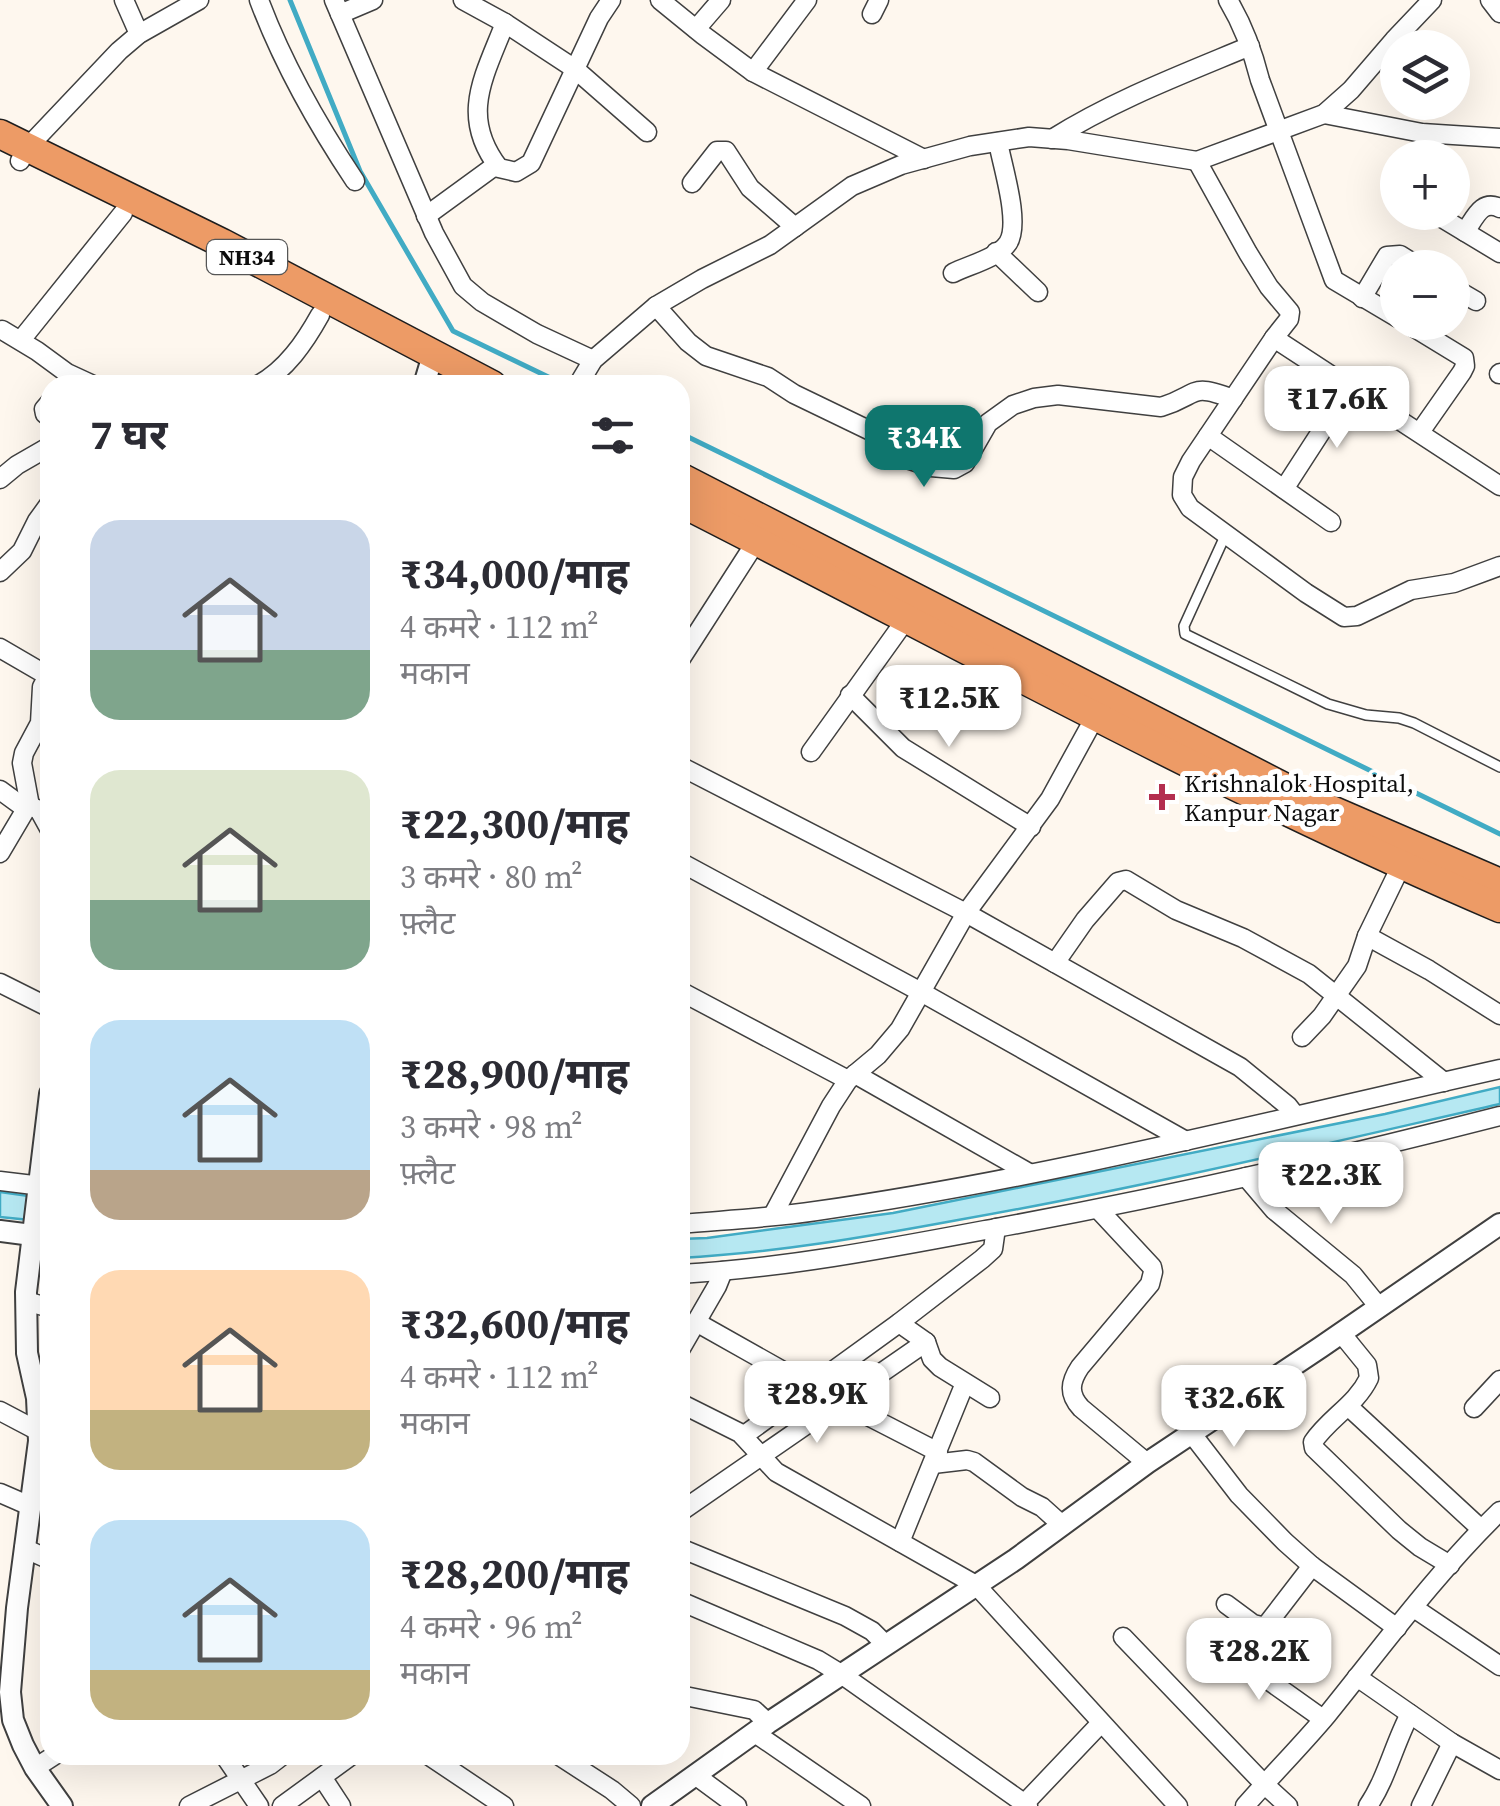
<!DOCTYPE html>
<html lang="hi">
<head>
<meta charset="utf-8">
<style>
  :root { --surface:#fff; --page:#f7f7f7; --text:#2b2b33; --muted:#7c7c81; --accent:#0f766e }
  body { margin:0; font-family:"Source Serif 4","Noto Sans Devanagari",serif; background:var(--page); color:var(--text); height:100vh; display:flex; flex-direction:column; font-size:38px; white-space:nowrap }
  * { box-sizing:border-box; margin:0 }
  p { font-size:32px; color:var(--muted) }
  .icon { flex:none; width:55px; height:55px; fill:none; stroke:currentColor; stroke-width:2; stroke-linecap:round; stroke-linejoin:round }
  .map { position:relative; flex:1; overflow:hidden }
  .drawer { position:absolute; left:40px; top:375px; width:650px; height:1390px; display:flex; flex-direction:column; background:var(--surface); border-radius:30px; box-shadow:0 10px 40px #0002 }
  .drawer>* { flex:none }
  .tools { position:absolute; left:1380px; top:30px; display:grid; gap:20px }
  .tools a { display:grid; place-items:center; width:90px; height:90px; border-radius:50%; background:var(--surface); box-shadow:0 10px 40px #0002; font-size:50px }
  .price { position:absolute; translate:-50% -85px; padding:0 22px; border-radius:20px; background:#fff; color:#222; font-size:32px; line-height:65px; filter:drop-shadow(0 2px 5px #0008) }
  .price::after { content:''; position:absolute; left:50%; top:60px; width:30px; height:22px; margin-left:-15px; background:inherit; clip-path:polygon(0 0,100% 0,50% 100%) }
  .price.on { background:var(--accent); color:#fff }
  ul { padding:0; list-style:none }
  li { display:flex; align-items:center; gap:30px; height:250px; padding:0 50px }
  li span { display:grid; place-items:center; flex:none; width:280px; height:200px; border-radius:30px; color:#555 }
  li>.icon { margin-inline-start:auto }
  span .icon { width:120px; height:120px; fill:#fffc; stroke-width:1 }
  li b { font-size:42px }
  h2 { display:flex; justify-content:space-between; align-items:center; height:120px; padding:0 50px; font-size:42px }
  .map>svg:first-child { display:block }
  .water { fill:#b6e8f2; stroke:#41abc4; stroke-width:2.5 }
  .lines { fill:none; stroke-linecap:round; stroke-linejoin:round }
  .stream { stroke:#41abc4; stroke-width:5 }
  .service-casing { stroke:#404040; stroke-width:12 }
  .minor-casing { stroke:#404040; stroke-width:21 }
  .tertiary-casing { stroke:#404040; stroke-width:24 }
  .trunk-casing { stroke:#1e1e1e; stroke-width:31 }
  .service { stroke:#fff; stroke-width:9 }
  .minor { stroke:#fff; stroke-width:18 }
  .tertiary { stroke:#fff; stroke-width:20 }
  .trunk { stroke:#ed9b66; stroke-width:28 }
  .poi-dot { fill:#b32e50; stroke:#fff; stroke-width:4 }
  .labels { text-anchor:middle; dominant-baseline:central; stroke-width:10; stroke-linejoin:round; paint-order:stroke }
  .shield { fill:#fff; stroke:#565656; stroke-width:2.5 }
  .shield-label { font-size:22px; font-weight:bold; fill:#0d0d0d }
  .poi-label { font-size:25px; fill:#0d0d0d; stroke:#fff; text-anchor:start }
</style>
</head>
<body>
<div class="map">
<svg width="1500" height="1806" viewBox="0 0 1500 1806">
  <rect width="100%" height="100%" fill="#fef7ee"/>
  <g class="water">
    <path d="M1500,1087V1104C1320,1145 1140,1188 958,1220C866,1237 774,1253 680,1258V1239L707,1238L893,1213L1385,1114Z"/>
    <path d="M0,1192L50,1199V1222L0,1217Z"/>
  </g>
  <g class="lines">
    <g class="stream">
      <path d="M290,0L360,171L453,331L565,385"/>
      <path d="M680,433L1500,834"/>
    </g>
    <g class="service-casing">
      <path id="service" d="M1225,536L1184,626L1185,634L1328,704L1366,715L1399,718L1414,723L1500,767"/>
    </g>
    <g class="minor-casing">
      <g id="minor">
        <path d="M124,0L139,34"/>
        <path d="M259,0C283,64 317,124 355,181"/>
        <path d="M334,0L434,233L463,286L482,302L537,334L593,360"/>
        <path d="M463,0L505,23L575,69L647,132"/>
        <path d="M660,0L703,35L753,72L924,159"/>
        <path d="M1228,0C1243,25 1253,52 1260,80L1334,280L1398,318"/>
        <path d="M1490,0L1500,13"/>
        <path d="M340,14L373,0"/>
        <path d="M872,14L879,0"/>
        <path d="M505,23C484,77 459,116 499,168L516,172L531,163L599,18L611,0"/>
        <path d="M696,29L721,0"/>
        <path d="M753,72L807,0"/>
        <path d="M1324,114L1422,133L1500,138"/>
        <path d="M1052,139C1114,100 1183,74 1250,46"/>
        <path d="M20,161L28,147L119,51L139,34L199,0"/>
        <path d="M1197,161L1248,253L1269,287L1290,312L1289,319L1274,338L1191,461L1183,477L1182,495L1190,508L1306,593L1344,617L1357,616L1411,590L1454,583L1500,566"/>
        <path d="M692,183L717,151H726L750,188L795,227"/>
        <path d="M1432,212L1500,253"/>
        <path d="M426,216L496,165"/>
        <path d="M1465,232C1475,218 1481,199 1500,208"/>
        <path d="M996,252L1038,292"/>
        <path d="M953,273C969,265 998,258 1008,243C1021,223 1002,165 998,142"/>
        <path d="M1452,287L1476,301"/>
        <path d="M1362,298L1387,256L1400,255L1421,268"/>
        <path d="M656,306L688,342L706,356L768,377L794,394L881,436L907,459L931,467L954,469L965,463L988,423L1013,405L1034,398L1058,395L1161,407C1200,395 1188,382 1233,399"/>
        <path d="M1405,322L1464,358L1465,366L1462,372L1420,432"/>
        <path d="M2,330L37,351L67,373L93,385"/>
        <path d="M1274,338L1500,486"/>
        <path d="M21,340L123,213"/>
        <path d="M1499,374L1500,373"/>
        <path d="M258,385C286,370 305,342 320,315"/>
        <path d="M578,385L593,360L656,306L702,279L770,245L852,186L901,165L970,146L1029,137L1068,140L1197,161L1324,114L1351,90L1394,40L1432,0"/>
        <path d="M50,402L44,409L45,414L50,417"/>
        <path d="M1208,436L1331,522"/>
        <path d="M0,479L17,465L50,446"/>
        <path d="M1284,489L1350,387"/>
        <path d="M0,572L22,551L37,521L50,503"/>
        <path d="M0,648L48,676"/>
        <path d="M680,660L761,534"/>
        <path d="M850,695L903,748L1031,827"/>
        <path d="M811,752L907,618"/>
        <path d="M680,766L966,913L1240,1067L1288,1106L1295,1115"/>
        <path d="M0,790L26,809"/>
        <path d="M30,806L22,763L24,753L40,723L42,687L50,672"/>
        <path d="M0,853L26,809L30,806L39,810L50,830"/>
        <path d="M680,862L921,992L1186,1141"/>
        <path d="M1367,936L1429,970L1500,1015"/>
        <path d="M1055,963L1085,920L1118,882L1126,880L1176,910L1243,938L1309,974L1444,1082"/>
        <path d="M0,983L50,1008"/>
        <path d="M680,991L848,1080"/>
        <path d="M1302,1037L1322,1016L1357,966L1367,936L1401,866"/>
        <path d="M855,1074L1029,1173"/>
        <path d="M1246,1177L1274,1210L1353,1275L1379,1307"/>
        <path d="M0,1181L50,1187"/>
        <path d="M1098,1209L1152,1267L1153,1272L1150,1284L1080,1367C1070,1382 1068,1394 1081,1408L1147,1463"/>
        <path d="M773,1215L831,1106L848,1080L878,1055L900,1029L966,913L1050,799L1095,717"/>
        <path d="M680,1224C725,1220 771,1218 816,1211C1047,1178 1273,1120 1500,1069"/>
        <path d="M680,1274C787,1268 890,1248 996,1228C1165,1197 1333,1159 1500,1116"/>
        <path d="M26,1301L50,1308"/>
        <path d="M696,1322L838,1402"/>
        <path d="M899,1323L926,1342L932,1359L940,1367L990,1398"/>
        <path d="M1341,1333L1367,1365L1369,1378C1356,1405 1329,1418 1313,1442L1314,1448L1399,1530L1420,1547L1450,1565"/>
        <path d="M680,1350L717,1286L723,1271"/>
        <path d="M680,1403L740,1433L776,1472L976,1585L1178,1806"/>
        <path d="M1349,1407L1481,1529"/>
        <path d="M1474,1408L1500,1380"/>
        <path d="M0,1411L38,1431"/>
        <path d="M866,1415L938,1452"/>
        <path d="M1192,1434L1239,1495L1285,1542L1312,1566L1397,1628"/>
        <path d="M743,1436L899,1323L982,1259L993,1249L996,1228"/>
        <path d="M933,1464L967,1460L974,1462L1022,1497L1042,1507L1062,1525"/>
        <path d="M0,1493L30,1506"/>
        <path d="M680,1512L926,1342"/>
        <path d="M900,1542L965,1383"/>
        <path d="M24,1548L50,1560"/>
        <path d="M680,1548L845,1616L872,1631L886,1645"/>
        <path d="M680,1601L818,1660L841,1674L1028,1806"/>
        <path d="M1226,1604L1253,1624L1265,1627L1312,1566"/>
        <path d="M1414,1608L1500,1666"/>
        <path d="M1123,1637L1264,1784L1288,1806"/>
        <path d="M1223,1648L1323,1719"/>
        <path d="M1357,1677L1452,1743L1500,1770"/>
        <path d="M680,1695L754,1710L768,1723"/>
        <path d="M755,1733L861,1806"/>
        <path d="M224,1755L259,1806"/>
        <path d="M428,1755L504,1806"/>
        <path d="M558,1755L612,1790L631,1806"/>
        <path d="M35,1768L55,1755"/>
        <path d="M695,1775L737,1806"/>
        <path d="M322,1777L341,1806"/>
        <path d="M1025,1803L1101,1723"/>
        <path d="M189,1806L270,1765L283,1755"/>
        <path d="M282,1806L352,1755"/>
        <path d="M1245,1806C1272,1775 1301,1746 1327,1715C1382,1647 1437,1572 1500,1511"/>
        <path d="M1368,1806C1387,1778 1394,1744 1410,1714"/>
        <path d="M1421,1806L1452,1743"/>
      </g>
    </g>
    <g class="tertiary-casing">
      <g id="tertiary">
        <path d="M424,385L433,355"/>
        <path d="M50,1094L26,1292L27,1353L37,1398L39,1441L17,1608L10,1692L13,1720L23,1745L35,1768L62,1806"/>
        <path d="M0,1231L32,1235"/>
        <path d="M652,1806L768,1723L1016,1559L1147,1463L1321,1347L1500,1224"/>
      </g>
    </g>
    <g class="trunk-casing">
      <g id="trunk">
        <path d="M0,134L222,243L492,385"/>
        <path d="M680,477L1313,802L1500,883"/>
        <path d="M680,502C952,640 1219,788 1500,908"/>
      </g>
    </g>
    <use href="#service" class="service"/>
    <use href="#minor" class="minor"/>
    <use href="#tertiary" class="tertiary"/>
    <use href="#trunk" class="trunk"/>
  </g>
  <path class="poi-dot" d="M1157 782h10v10h10v10h-10v10h-10v-10h-10v-10h10z"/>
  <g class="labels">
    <rect class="shield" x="207" y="240" width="80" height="34" rx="8"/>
    <g class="shield-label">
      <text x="247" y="257">NH34</text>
    </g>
    <g class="poi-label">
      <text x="1184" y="783">Krishnalok Hospital,<tspan x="1184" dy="29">Kanpur Nagar</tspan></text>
    </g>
  </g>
</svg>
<div class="tools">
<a><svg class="icon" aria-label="layers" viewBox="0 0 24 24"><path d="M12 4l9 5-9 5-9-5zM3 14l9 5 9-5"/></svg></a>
<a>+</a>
<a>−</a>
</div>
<b class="price" style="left:1337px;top:451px">₹17.6K</b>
<b class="price on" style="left:924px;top:490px">₹34K</b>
<b class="price" style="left:949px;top:750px">₹12.5K</b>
<b class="price" style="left:1331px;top:1227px">₹22.3K</b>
<b class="price" style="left:817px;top:1446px">₹28.9K</b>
<b class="price" style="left:1234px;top:1450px">₹32.6K</b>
<b class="price" style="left:1259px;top:1703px">₹28.2K</b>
<section class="drawer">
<h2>7 घर<svg class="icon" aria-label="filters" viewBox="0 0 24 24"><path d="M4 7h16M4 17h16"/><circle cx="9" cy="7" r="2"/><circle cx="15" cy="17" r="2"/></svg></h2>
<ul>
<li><span style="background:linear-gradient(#c9d6e8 65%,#7fa58c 0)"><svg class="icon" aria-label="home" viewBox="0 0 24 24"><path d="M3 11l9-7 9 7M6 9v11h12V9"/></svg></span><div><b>₹34,000/माह</b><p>4 कमरे · 112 m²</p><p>मकान</p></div></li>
<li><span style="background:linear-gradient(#dfe7d0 65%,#7fa58c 0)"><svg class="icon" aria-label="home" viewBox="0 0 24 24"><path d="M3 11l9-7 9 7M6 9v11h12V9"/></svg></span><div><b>₹22,300/माह</b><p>3 कमरे · 80 m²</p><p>फ़्लैट</p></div></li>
<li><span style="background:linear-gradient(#bfe0f5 75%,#b9a48a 0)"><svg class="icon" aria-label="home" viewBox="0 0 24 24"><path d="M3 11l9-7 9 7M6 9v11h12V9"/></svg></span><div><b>₹28,900/माह</b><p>3 कमरे · 98 m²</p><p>फ़्लैट</p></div></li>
<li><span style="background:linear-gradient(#ffd9b3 70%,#c2b280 0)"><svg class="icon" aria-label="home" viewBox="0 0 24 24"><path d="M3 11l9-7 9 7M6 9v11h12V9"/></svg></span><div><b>₹32,600/माह</b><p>4 कमरे · 112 m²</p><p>मकान</p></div></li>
<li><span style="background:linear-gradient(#bfe0f5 75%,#c2b280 0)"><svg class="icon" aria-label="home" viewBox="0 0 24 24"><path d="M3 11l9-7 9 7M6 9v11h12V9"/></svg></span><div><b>₹28,200/माह</b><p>4 कमरे · 96 m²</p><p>मकान</p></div></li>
</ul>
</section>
</div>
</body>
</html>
